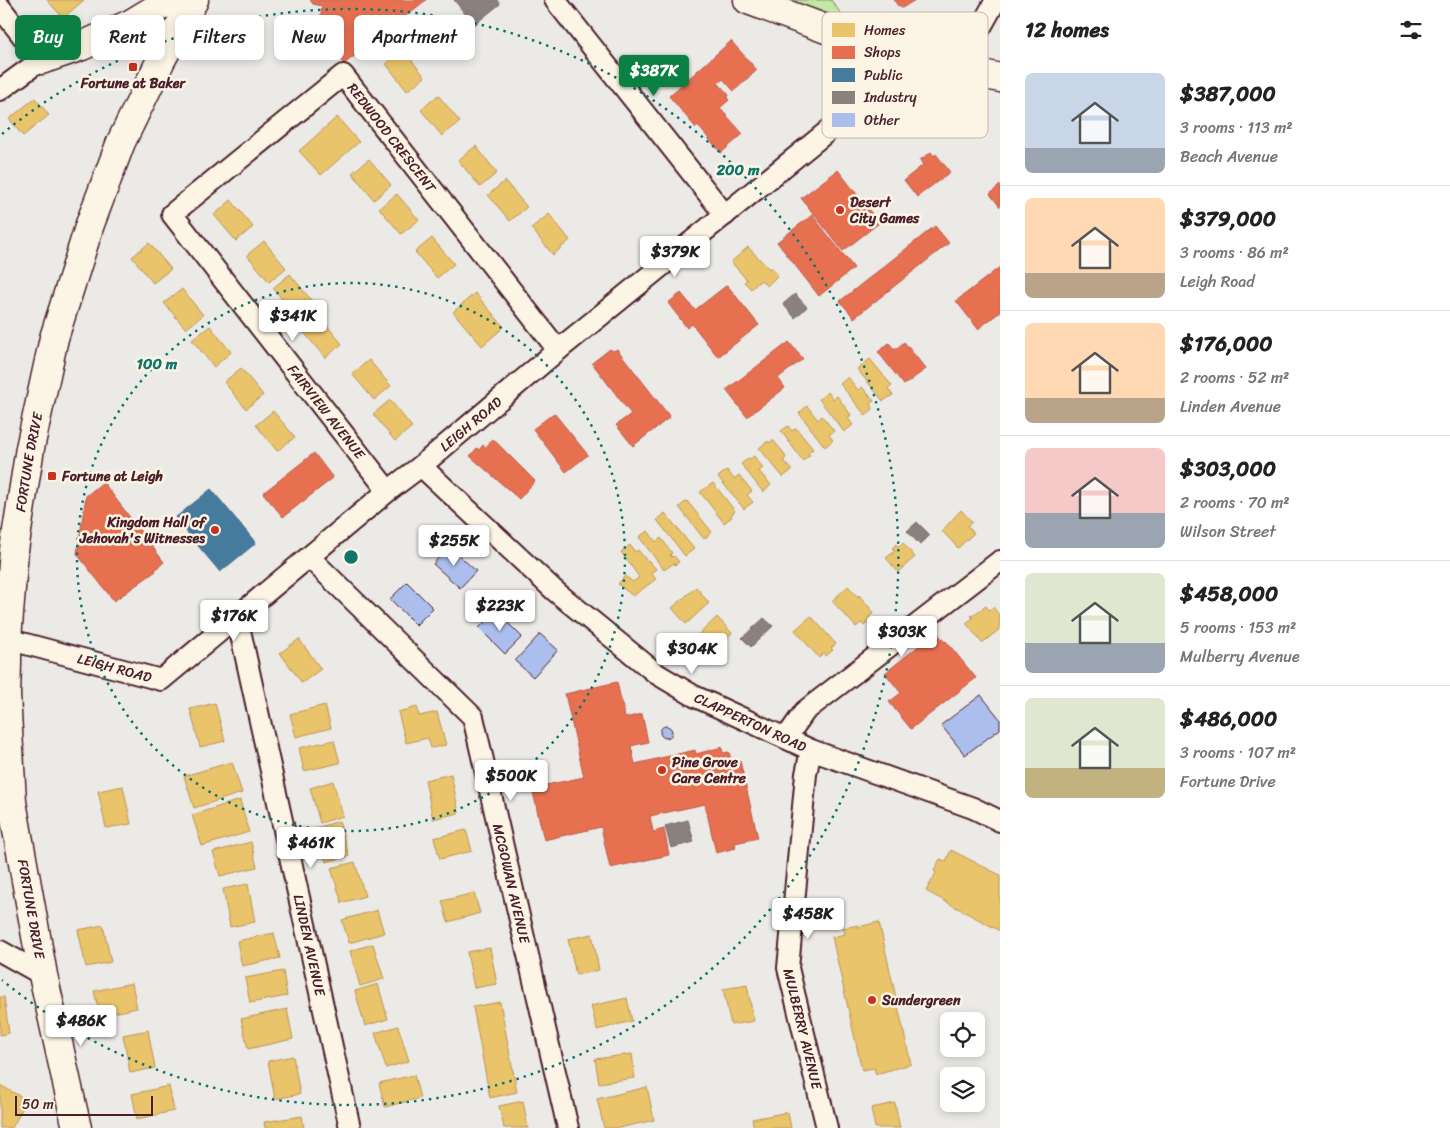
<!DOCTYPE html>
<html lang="en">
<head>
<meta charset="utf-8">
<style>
  :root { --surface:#fff; --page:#f6f6f6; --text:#222; --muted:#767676; --line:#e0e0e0; --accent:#0b8043 }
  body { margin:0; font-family:Sriracha,sans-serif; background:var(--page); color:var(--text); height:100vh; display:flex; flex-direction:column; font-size:19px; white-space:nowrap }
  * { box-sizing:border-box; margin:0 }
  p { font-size:16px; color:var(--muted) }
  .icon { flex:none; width:28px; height:28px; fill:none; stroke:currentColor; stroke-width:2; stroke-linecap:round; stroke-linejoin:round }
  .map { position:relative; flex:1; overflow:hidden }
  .side { display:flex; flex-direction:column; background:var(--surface); width:450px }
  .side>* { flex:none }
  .banner { position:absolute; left:15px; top:15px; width:475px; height:45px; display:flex; gap:10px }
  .fabs { position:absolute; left:940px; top:1012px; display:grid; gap:10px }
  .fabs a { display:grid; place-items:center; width:45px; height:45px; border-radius:8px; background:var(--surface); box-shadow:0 2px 8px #0003; font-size:25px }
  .scale { position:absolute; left:15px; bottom:12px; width:138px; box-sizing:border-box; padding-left:5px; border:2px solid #4a1f2b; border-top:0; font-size:14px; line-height:18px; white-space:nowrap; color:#4a1f2b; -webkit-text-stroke:4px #fcf5e5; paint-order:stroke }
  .price { position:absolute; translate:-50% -42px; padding:0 11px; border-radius:5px; background:#fff; color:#222; font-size:16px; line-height:32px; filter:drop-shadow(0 1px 2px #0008) }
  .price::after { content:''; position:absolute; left:50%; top:30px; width:15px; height:11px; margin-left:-8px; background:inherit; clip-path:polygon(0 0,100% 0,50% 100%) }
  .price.current { background:var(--accent); color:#fff }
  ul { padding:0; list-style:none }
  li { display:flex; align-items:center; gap:15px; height:125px; padding:0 25px }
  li+li { border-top:1px solid var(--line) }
  li span { display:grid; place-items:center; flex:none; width:140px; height:100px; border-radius:8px; color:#555 }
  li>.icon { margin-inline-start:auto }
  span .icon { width:60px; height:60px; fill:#fffc; stroke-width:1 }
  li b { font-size:21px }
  h2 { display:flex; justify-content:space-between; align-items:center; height:60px; padding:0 25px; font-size:21px }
  .chip { padding:0 18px; border-radius:8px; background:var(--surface); box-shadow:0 2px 8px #0003; font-size:18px; line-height:45px }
  .chip.current { background:var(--accent); color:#fff }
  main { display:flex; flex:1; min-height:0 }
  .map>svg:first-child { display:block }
  .green { fill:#c2e8a3; stroke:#868467 }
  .homes { fill:#e9c46a; stroke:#b99257 }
  .shops { fill:#e76f51; stroke:#b85746 }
  .public { fill:#457b9d; stroke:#465f7b }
  .industry { fill:#8a817c; stroke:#776464 }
  .building { fill:#abbeed; stroke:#4a1f2b }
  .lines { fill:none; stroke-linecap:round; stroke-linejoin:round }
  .minor-casing { stroke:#4a1f2b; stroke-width:24 }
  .secondary-casing { stroke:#4a1f2b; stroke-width:31 }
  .minor { stroke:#fcf5e5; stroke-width:20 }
  .secondary { stroke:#fcf5e5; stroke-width:28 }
  .ring { fill:none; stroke:#0f766e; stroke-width:2.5; stroke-dasharray:2.5 5 }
  .poi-dot { fill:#c8321e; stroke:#fcf5e5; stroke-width:2 }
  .labels { text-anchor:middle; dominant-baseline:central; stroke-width:5; stroke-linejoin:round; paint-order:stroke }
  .poi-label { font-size:14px; font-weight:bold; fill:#4a1f2b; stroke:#fcf5e5; text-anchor:start }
  .street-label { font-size:14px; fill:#4a1f2b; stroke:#fcf5e5 }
  .key { fill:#fcf5e5; stroke:#c7b5ad; stroke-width:1 }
  .key-label { font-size:14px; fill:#4a1f2b }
  .centre { fill:#0f766e; stroke:#fcf5e5; stroke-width:2.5 }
  .ring-label { font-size:15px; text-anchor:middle; font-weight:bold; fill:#0f766e; stroke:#fcf5e5; stroke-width:5; stroke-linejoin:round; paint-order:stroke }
</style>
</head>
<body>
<main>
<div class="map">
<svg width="1000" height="1128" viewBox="0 0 1000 1128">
  <rect width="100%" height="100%" fill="#eceae7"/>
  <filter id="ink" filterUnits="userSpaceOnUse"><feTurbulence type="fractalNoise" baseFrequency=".02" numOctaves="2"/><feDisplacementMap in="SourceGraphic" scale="10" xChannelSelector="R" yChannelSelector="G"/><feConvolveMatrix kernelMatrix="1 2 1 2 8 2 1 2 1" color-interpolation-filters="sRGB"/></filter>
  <g filter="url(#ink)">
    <path class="green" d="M775,0H831L853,30Z"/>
    <g class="homes">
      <path d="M47,0H84L63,18Z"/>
      <path d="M403,50L425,77L407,91L386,64Z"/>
      <path d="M438,95L460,122L442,136L421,110Z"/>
      <path d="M35,98L49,115L23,136L9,119Z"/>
      <path d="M337,117L359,142L321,175L299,151Z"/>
      <path d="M476,146L497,173L480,187L458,160Z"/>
      <path d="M369,159L391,185L374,200L352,173Z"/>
      <path d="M505,181L527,207L510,221L488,195Z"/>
      <path d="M397,194L419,220L401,234L379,208Z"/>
      <path d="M231,200L253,227L236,241L214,215Z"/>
      <path d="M549,214L570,240L553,255L531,228Z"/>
      <path d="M432,238L454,264L437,278L415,252Z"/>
      <path d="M264,241L286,268L269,282L247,255Z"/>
      <path d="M149,243L171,269L153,283L132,257Z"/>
      <path d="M748,247L769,269L771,267L778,275L767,286L761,280L751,289L744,282L747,280L731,262Z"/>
      <path d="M290,274L312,301L295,315L273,288Z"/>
      <path d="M182,289L203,315L186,329L164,303Z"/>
      <path d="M475,293L504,327L482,346L453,312Z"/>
      <path d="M320,317L342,344L325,358L303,331Z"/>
      <path d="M210,326L231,352L214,367L192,340Z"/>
      <path d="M870,359L892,386L888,389L893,395L883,401L857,369Z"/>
      <path d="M369,360L391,386L374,400L352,374Z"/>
      <path d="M241,368L263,395L246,409L224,382Z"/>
      <path d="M848,377L858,390L862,387L874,401L870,404L873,409L866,416L840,384Z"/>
      <path d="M828,392L833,399L837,396L851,415L848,418L853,425L844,432L819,399Z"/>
      <path d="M390,400L412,427L395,441L373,414Z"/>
      <path d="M807,406L818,420L822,416L834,431L829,435L833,440L825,447L799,413Z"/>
      <path d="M273,411L295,437L277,451L256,425Z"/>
      <path d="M788,426L792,431L796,428L813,449L808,453L810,455L803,461L781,431Z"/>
      <path d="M773,440L783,452L786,458L783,460L792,470L783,477L759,448L768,441L769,443Z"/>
      <path d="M754,456L763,468L759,471L771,485L763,492L741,464L749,458L750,459Z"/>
      <path d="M727,470L734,479L739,475L752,491L747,495L753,502L744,509L718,477Z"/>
      <path d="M713,483L735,511L731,515L732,517L724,523L700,492Z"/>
      <path d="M687,501L712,532L704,539L679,507Z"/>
      <path d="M961,510L972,522L967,526L974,533L958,548L942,531Z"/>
      <path d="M665,513L694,549L685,556L657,520Z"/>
      <path d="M648,531L656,542L661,538L672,553L670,555L672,557L674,556L679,562L675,565L674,563L664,570L639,537Z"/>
      <path d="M903,543L915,557L898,572L886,558L895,551L892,548L896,544L898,547Z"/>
      <path d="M630,545L635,552L638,550L647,561L648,560L656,569L651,573L656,579L633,596L618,584L625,576L633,582L639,577L621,552Z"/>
      <path d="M848,586L858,597L859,595L874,613L869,617L871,620L864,626L861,623L856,627L832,601Z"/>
      <path d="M696,587L709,603L686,624L672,608Z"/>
      <path d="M986,606L989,610L993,607L1000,616V629L982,643L966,623L973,618L971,616Z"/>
      <path d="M811,616L836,644L831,648L833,650L826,656L824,653L819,658L795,630Z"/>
      <path d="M717,617L732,633L709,656L693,640Z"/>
      <path d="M299,639L321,669L302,683L280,653Z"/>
      <path d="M215,703L225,741L200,747L190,709Z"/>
      <path d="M325,705L331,728L296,737L290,714Z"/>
      <path d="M417,707L419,716L437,712L446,745L431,748L428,738L406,743L398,712Z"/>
      <path d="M334,740L340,763L304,771L299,748Z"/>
      <path d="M232,762L242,793L194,808L184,776Z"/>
      <path d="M451,774L459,813L433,819L425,780Z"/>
      <path d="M333,781L343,816L320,823L310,788Z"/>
      <path d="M123,786L131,824L106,828L98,791Z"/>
      <path d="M240,800L249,832L202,846L192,815Z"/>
      <path d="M339,821L349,856L326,862L316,828Z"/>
      <path d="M466,830L472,851L440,859L434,838Z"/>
      <path d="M251,842L257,867L220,876L213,852Z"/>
      <path d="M951,850L1000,875V931L926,891L936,873L934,871L940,859L946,861Z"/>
      <path d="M355,862L365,896L342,903L331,868Z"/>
      <path d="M248,884L255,922L230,927L223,889Z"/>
      <path d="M474,893L480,913L448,922L442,901Z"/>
      <path d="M377,910L384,933L349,943L342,920Z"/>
      <path d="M879,922L911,1064L876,1074L874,1068L862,1070L832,937L845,934L843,928L858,925V927Z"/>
      <path d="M103,925L111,962L86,967L78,930Z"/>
      <path d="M274,933L280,958L242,966L237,941Z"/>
      <path d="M592,934L599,970L576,975L568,939Z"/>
      <path d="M373,944L384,979L360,986L350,951Z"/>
      <path d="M490,948L497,984L474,988L467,952Z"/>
      <path d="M283,971L287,996L250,1003L245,978Z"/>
      <path d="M132,983L137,1008L100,1016L94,991Z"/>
      <path d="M378,984L388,1019L365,1026L355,991Z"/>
      <path d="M747,985L754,1021L731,1025L723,989Z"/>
      <path d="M0,997H4L9,1033L0,1035Z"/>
      <path d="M627,998L632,1021L597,1030L591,1006Z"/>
      <path d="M500,1002L517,1092L490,1098L473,1007Z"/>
      <path d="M287,1009L293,1039L248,1049L241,1019Z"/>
      <path d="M398,1026L409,1061L386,1068L375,1033Z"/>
      <path d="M148,1030L155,1068L130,1073L123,1035Z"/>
      <path d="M632,1054L635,1078L599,1083L595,1059Z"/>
      <path d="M293,1056L300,1094L275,1099L268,1061Z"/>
      <path d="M414,1075L420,1098L385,1107L379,1083Z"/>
      <path d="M0,1085L27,1100L12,1128H0Z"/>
      <path d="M169,1086L174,1111L137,1119L132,1094Z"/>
      <path d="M647,1087L654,1120L619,1128H604L597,1099Z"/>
      <path d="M523,1101L528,1128H504L499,1106Z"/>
      <path d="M895,1103L900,1128H875L871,1108Z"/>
      <path d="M788,1112L791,1128H754L752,1119Z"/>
      <path d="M302,1116L304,1128H265L264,1122Z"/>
    </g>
    <g class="shops">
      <path d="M310,0H426L344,64L334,51L327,50L318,37L322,6L313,4Z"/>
      <path d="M894,0H915L902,8L900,5L898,6Z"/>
      <path d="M731,41L757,70L734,91L723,79L718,83L729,95L727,98L729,100L720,108L743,134L721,153L698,126L696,128L669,96Z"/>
      <path d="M931,152L934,156L936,154L950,172L917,197L904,180L923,165L920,160Z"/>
      <path d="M838,170L879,223L843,251L801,198Z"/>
      <path d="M1000,185V207L990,194Z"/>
      <path d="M812,215L854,268L819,296L777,242Z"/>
      <path d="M935,226L949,243L854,318L840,301Z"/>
      <path d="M1000,267V312L978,329L956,301Z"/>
      <path d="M727,285L759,325L718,357L692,324L687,328L668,303L681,293L695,310Z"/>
      <path d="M789,342L803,359L778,378L785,388L747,417L726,390Z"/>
      <path d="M904,342L926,369L904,385L878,352L889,343L895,350Z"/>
      <path d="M610,349L613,351L617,349L670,417L633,446L616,425L631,414L592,363Z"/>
      <path d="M554,413L588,455L566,472L533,429Z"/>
      <path d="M493,439L535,481L519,499L470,456L477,448L479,450L483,445L485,448Z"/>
      <path d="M314,453L333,478L283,517L263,493Z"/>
      <path d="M103,482L164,562L155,570L156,571L114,601L77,554L86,496Z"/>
      <path d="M936,632L945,642L946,641L976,678L911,729L889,702L901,693L885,673Z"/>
      <path d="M617,682L625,718L642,714L648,742L631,746L635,764L695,750L696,754L722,747L723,753L729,752L732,763L740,761L758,838L735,843L736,848L716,853L705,804L650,816L653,832L664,829L669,855L610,868L601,827L544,840L532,788L584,777L565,694Z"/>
    </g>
    <path class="public" d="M211,489L256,543L220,572L175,518Z"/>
    <g class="industry">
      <path d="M454,0H497L500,4L474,25Z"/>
      <path d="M795,294L807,307L795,318L783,304Z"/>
      <path d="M917,522L930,535L920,545L907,531Z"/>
      <path d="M764,618L773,626L751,647L742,638Z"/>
      <path d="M688,820L694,842L671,848L665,826Z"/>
    </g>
    <g class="building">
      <path d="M449,546L476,571L460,588L433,564Z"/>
      <path d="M407,582L433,608L416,625L390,599Z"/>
      <path d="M496,611L522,637L505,654L479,628Z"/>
      <path d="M540,634L558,650L533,677L515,661Z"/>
      <path d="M981,695L1000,719V729L965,755L941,725Z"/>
      <circle cx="666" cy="732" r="6"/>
    </g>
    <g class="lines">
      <g class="minor-casing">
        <g id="minor">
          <path d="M555,0L725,215"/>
          <path d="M0,7L41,60L0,90"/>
          <path d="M958,68L996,0"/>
          <path id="s1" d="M421,466L555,591L657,674L694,696L811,750L973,808L1000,821"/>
          <path id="s2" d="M388,491L172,214L343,75L558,350"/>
          <path id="s3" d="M309,557L473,717L568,1128"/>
          <path id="s4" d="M237,617L350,1128"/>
          <path id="s5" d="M0,636L7,639L161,680L388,491L421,466L558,350L834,126L888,52"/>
          <path d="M786,738L805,711L1000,561"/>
          <path id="s6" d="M811,750L806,774L788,968L827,1128"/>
          <path d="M0,951L43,975"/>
        </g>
      </g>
      <g class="secondary-casing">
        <g id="secondary">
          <path d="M748,0L888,52L1000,78"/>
          <path d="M41,60L82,46L132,23L170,0"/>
          <path id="s7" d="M77,1128L43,975L12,802L6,695L7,663V639L14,550L30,448L54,338L90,224L121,142L161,60L194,0"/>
        </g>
      </g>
      <use href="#minor" class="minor"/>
      <use href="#secondary" class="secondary"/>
    </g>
  </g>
  <g class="ring">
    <circle cx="351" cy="557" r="274"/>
    <path d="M2 134A548 548 0 1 1 2 980"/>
  </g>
  <g class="poi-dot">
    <rect x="128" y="62" width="10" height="10" rx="2.5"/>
    <circle cx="840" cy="210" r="5"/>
    <rect x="47" y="471" width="10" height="10" rx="2.5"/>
    <circle cx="215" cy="530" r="5"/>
    <circle cx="662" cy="770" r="5"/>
    <circle cx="872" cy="1000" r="5"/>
  </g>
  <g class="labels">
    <g class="poi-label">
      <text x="133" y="83" text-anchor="middle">Fortune at Baker</text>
      <text x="850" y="202">Desert<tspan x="850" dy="16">City Games</tspan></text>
      <text x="62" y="476">Fortune at Leigh</text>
      <text x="205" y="522" text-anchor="end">Kingdom Hall of<tspan x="205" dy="16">Jehovah's Witnesses</tspan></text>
      <text x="672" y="762">Pine Grove<tspan x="672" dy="16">Care Centre</tspan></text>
      <text x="882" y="1000">Sundergreen</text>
    </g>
    <g class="street-label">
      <text stroke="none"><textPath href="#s2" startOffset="651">REDWOOD CRESCENT</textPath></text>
      <text transform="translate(326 412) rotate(52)">FAIRVIEW AVENUE</text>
      <text stroke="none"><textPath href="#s5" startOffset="569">LEIGH ROAD</textPath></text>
      <text stroke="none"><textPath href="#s7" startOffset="674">FORTUNE DRIVE</textPath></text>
      <text stroke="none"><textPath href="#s5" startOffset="119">LEIGH ROAD</textPath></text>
      <text stroke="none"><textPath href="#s1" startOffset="420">CLAPPERTON ROAD</textPath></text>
      <text stroke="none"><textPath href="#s3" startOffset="400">MCGOWAN AVENUE</textPath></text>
      <text transform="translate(31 909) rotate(80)">FORTUNE DRIVE</text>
      <text stroke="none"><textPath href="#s4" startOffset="336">LINDEN AVENUE</textPath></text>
      <text stroke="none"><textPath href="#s6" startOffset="282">MULBERRY AVENUE</textPath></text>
    </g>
  </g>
  <rect x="822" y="12" width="166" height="126" rx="8" class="key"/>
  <rect x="832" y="23" width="23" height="14" fill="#e9c46a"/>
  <rect x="832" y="46" width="23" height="13" fill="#e76f51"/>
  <rect x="832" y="68" width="23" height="14" fill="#457b9d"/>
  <rect x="832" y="91" width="23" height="13" fill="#8a817c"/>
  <rect x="832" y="113" width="23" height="14" fill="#abbeed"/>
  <g class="key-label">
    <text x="864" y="35">Homes</text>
    <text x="864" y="57">Shops</text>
    <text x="864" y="80">Public</text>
    <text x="864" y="102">Industry</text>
    <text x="864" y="125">Other</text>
  </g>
  <circle cx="351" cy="557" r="8" class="centre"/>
  <g class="ring-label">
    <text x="738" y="175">200 m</text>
    <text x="157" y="369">100 m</text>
  </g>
</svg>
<div class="fabs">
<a><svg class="icon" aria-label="locate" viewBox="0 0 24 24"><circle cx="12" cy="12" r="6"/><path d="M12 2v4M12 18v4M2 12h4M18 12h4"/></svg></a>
<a><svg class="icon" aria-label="layers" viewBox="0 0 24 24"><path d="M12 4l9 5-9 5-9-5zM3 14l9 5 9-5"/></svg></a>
</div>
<div class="scale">50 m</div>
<b class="price current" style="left:654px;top:97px">$387K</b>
<b class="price" style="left:675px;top:278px">$379K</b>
<b class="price" style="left:293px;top:342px">$341K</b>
<b class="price" style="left:454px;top:567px">$255K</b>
<b class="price" style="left:500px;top:632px">$223K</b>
<b class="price" style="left:234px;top:642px">$176K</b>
<b class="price" style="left:902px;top:658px">$303K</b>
<b class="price" style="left:692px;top:675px">$304K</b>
<b class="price" style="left:511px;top:802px">$500K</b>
<b class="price" style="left:311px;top:869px">$461K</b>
<b class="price" style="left:808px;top:940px">$458K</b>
<b class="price" style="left:81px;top:1047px">$486K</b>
<div class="banner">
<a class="chip current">Buy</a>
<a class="chip">Rent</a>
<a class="chip">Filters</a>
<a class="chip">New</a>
<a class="chip">Apartment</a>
</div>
</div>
<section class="side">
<h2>12 homes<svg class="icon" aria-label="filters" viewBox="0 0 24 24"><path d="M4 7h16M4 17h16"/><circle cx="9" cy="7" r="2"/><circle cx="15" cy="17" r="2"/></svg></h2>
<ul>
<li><span style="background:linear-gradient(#c9d6e8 75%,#9aa5b1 0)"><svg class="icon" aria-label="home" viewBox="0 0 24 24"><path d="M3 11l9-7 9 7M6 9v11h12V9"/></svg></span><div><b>$387,000</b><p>3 rooms · 113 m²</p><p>Beach Avenue</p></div></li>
<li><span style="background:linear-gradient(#ffd9b3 75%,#b9a48a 0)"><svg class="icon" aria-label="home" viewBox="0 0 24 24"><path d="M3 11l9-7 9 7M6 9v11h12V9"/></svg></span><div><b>$379,000</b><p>3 rooms · 86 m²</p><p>Leigh Road</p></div></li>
<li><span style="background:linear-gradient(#ffd9b3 75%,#b9a48a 0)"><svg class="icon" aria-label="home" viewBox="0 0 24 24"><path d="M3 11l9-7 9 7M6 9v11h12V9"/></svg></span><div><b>$176,000</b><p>2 rooms · 52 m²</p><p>Linden Avenue</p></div></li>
<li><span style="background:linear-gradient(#f6c9c9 65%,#9aa5b1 0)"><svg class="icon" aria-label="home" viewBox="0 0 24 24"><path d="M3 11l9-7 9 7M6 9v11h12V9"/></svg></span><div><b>$303,000</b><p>2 rooms · 70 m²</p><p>Wilson Street</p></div></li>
<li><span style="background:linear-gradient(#dfe7d0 70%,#9aa5b1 0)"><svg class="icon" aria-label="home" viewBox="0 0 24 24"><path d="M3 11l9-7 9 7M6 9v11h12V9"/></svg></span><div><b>$458,000</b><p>5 rooms · 153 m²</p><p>Mulberry Avenue</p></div></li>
<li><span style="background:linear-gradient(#dfe7d0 70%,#c2b280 0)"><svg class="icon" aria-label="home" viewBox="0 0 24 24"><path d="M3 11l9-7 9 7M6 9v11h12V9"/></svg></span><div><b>$486,000</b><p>3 rooms · 107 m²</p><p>Fortune Drive</p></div></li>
</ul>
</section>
</main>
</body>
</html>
